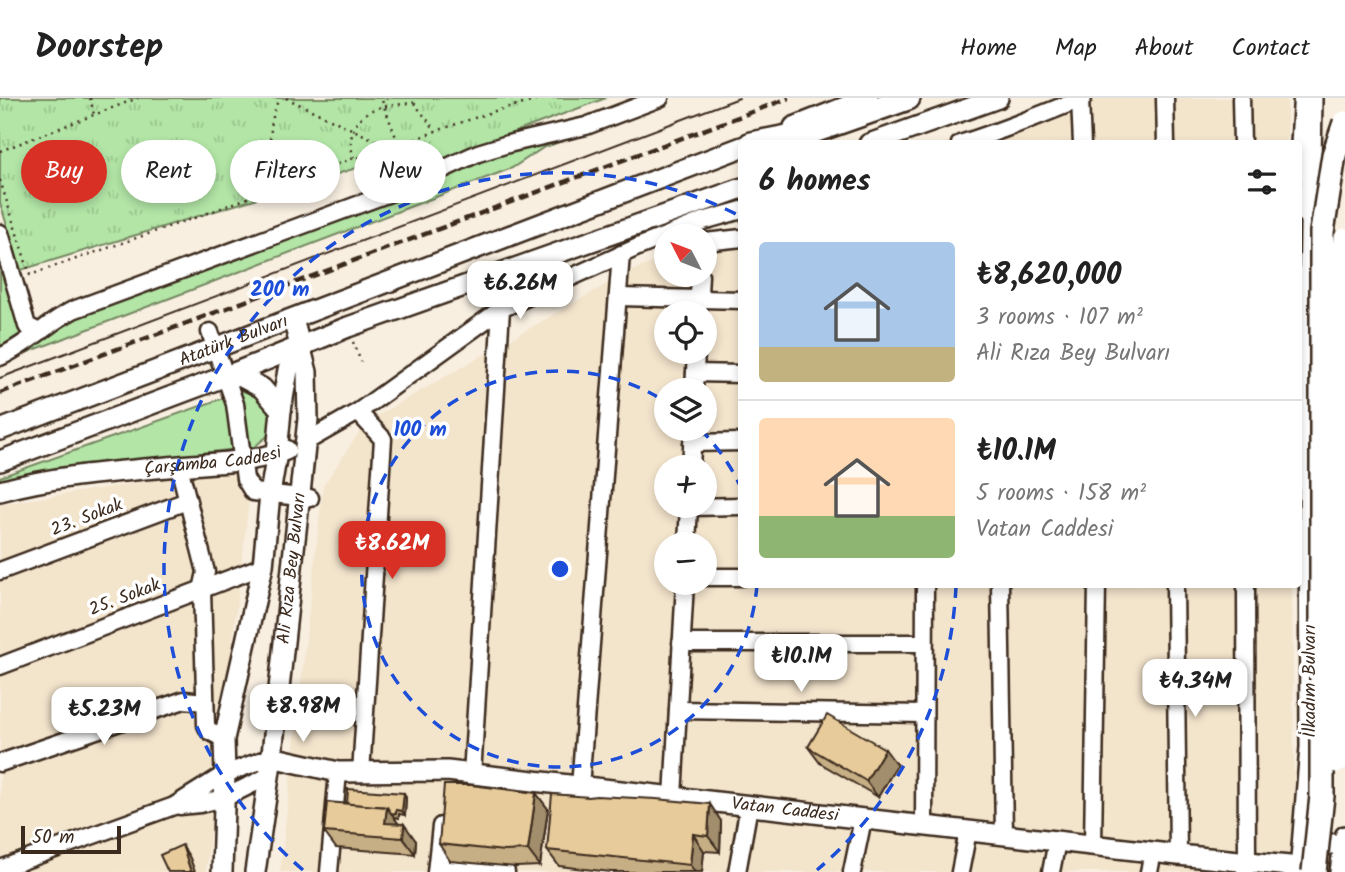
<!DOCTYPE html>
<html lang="en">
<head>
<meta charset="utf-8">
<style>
  :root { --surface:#fff; --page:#f2f2f2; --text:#222; --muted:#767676; --line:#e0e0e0; --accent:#d93025 }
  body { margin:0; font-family:Kalam,sans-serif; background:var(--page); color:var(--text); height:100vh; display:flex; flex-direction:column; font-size:26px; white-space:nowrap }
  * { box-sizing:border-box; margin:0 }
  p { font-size:23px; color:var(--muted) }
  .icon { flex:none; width:38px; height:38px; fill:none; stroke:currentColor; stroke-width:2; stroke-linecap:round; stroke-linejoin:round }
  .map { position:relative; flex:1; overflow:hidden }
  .side { position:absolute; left:738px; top:42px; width:564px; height:448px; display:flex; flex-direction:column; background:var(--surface); border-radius:7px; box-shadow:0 4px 10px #0003 }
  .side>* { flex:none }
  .hud { position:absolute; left:21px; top:42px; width:612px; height:63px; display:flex; gap:14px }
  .needle { width:46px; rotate:312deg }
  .tools { position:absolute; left:654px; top:126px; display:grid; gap:14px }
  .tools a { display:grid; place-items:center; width:63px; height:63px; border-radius:50%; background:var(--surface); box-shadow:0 4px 10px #0003; font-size:35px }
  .scale { position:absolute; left:21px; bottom:18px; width:100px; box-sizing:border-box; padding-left:7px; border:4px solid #3b2a1e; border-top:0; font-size:19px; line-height:24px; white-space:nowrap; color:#3b2a1e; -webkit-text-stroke:5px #fff; paint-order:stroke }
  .price { position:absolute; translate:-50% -60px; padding:0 16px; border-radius:14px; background:#fff; color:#222; font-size:23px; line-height:46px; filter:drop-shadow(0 2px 4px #0008) }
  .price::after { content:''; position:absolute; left:50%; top:42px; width:21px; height:16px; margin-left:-10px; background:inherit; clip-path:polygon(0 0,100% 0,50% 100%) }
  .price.selected { background:var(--accent); color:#fff }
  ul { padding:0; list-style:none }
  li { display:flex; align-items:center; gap:21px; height:175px; padding:0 21px }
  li+li { border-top:2px solid var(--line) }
  li span { display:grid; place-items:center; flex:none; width:196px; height:140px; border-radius:7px; color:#555 }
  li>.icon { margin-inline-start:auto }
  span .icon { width:84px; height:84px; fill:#fffc; stroke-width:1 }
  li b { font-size:30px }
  h2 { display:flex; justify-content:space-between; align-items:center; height:84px; padding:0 21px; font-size:30px }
  .tag { padding:0 24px; border-radius:32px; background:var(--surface); box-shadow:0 4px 10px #0003; font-size:24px; line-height:63px }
  .tag.selected { background:var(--accent); color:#fff }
  header { display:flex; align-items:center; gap:42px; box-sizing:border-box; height:98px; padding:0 35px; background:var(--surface); border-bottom:2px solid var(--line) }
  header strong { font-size:33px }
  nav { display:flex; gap:38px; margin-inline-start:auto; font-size:24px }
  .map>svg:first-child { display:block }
  .built { fill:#f3e4cc; fill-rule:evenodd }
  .green { fill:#b2e5a6; stroke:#768862; stroke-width:2 }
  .park { fill:url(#park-tufts); stroke:#768862; stroke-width:2 }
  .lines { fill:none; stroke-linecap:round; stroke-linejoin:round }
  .minor-casing { stroke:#3b2a1e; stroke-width:21 }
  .major-casing { stroke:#3b2a1e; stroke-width:24 }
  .highway-casing { stroke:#3b2a1e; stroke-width:28 }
  .path { stroke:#3b2a1e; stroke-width:2.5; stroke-dasharray:2 5; stroke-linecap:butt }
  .minor { stroke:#fff; stroke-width:16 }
  .major { stroke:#fff; stroke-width:19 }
  .highway { stroke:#fff; stroke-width:23 }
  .tram { stroke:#3b2a1e; stroke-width:2 }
  .rail { stroke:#3b2a1e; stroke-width:4.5; stroke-dasharray:10 5; stroke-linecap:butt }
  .highway-bridge-casing { stroke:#3b2a1e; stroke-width:28; stroke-linecap:butt }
  .highway-bridge { stroke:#fff; stroke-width:23 }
  .wall { fill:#c7af85; stroke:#3b2a1e; stroke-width:2 }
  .shaded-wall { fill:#a28e6c; stroke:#3b2a1e; stroke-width:2 }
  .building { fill:#e7cb9b; stroke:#3b2a1e; stroke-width:2 }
  .ring { fill:none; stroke:#1d4ed8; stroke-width:3.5; stroke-dasharray:12 9 }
  .labels { text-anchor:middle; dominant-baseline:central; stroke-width:7; stroke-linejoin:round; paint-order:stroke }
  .street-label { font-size:18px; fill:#3b2a1e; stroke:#fff }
  .centre { fill:#1d4ed8; stroke:#fff; stroke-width:3.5 }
  .ring-label { font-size:21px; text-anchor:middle; font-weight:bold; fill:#1d4ed8; stroke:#fff; stroke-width:7; stroke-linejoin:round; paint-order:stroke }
</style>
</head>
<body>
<header>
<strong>Doorstep</strong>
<nav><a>Home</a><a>Map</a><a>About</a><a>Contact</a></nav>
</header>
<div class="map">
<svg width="1345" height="774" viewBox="0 0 1345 774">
  <defs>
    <pattern id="park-tufts" width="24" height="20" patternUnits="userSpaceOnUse" patternTransform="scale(1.75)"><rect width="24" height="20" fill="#b2e5a6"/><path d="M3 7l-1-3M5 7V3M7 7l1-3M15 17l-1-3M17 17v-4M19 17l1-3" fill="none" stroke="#9ac58e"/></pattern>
  </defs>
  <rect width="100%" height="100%" fill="#f8efe1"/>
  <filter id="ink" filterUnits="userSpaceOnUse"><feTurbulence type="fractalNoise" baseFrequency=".0143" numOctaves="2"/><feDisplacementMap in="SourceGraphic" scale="14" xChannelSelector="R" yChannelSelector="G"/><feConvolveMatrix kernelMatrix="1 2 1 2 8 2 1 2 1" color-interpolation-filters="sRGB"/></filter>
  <g filter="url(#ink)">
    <g class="built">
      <path d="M1054,0H1287V45L943,46Z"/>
      <path d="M742,128V486L1292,487L1295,767L1293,774H280L323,388L366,324L626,175L667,159V177H705V143ZM667,215H705V254H667ZM667,292H705V331H667ZM667,369H705V408H667ZM667,446H705V485H667Z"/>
      <path d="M253,367L206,774H0V406Z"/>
    </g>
    <g class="green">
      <path d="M573,39L543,50L512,70L15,259L61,225L460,69L499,55Z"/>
      <path d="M0,158L22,237L14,244L0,248Z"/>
      <path d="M243,293L255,294L271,312L270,336L254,349L32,375L0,387V379Z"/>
    </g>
    <path class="park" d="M0,0H606L408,74L363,68L21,172L0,105Z"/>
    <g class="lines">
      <g class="minor-casing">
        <g id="minor">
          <path d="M1165,0L1166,46"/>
          <path d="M1241,0L1242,46"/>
          <path d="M1080,1L1082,46"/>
          <path d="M960,46C1002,33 1043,16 1083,0"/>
          <path d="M1298,75L1302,0"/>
          <path d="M1298,95L1302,112L1309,122"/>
          <path d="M0,135L27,228L39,234"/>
          <path d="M705,144L742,140"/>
          <path d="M618,199L742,202"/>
          <path d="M698,215L700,177"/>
          <path d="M210,234L235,306L245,381L253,394L310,400"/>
          <path d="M0,259C27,247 47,225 73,212L398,92L478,55L508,46L586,28L660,0"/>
          <path d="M695,275L742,276"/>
          <path d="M694,292L696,254"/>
          <path d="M358,314L383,341L361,675"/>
          <path d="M307,343L358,314L501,211L638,149L703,123L742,112"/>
          <path d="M692,345L742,344"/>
          <path d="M179,368L206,474L202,492L206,627L209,633L224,641"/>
          <path d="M691,369L693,331"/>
          <path d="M689,409L742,408"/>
          <path d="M687,446L689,408"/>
          <path d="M0,473L187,403"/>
          <path d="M705,479H742"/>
          <path d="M1000,486L1004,737"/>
          <path d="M1175,486L1178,757"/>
          <path d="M681,545H924"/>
          <path d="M0,568L263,468"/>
          <path d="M678,612L924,616"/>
          <path d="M0,665L184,602L205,604"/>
          <path d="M472,677L501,211"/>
          <path d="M580,689L621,156"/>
          <path d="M673,699L685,485"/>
          <path d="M180,708L200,706L224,700L269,678"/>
          <path d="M924,728L925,486"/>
          <path d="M1093,747L1097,486"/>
          <path d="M437,767L506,774"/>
          <path d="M0,771L174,708L225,676L271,659"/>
          <path d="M329,774L338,674"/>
          <path d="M436,774L441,728"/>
          <path d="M737,774L749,708"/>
          <path d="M852,774L863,721"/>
          <path d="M960,774L968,733"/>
          <path d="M1051,774L1057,743"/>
          <path d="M1149,774L1153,754"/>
          <path d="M1245,774L1247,764L1246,486"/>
        </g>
      </g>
      <g class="major-casing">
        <g id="major">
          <path d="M1079,0L1080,1"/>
          <path d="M794,29L868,0"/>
          <path d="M869,46L998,0"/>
          <path d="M234,275L262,290L281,312"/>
          <path id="s1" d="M0,332L742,49"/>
          <path d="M0,363L234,275L348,229L742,90"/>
          <path id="s2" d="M0,393C62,376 127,373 191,367C222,364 257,364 286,352"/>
          <path id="s3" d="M271,659L338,674L447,673L1178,757L1300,769"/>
          <path d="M1304,746H1345"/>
          <path d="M222,774L225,676L224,641L263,468L270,396L277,355L281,312L288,272L300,248"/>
          <path id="s4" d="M255,774L271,665L308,321L307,274L293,221"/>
          <path d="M1300,774L1310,649L1309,371L1307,331L1312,0"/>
          <path d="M1340,774L1345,738"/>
        </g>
      </g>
      <g class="highway-casing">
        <path id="highway" d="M751,46L808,35L908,0"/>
      </g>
      <g class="path">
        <path d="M90,0L94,17"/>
        <path d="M286,0L402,55L381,0"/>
        <path d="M512,0L516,8"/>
        <path d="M414,5L436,33"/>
        <path d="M0,53L138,0"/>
        <path d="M354,60C346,39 355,16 378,10C390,7 402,6 413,5L417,0"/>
        <path d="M0,82L30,177L197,119L354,60L402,55L414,42L436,33L495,13L547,0"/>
        <path d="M278,89C268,59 267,29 279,0"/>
        <path d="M353,244L361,264"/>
      </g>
      <use href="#minor" class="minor"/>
      <use href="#major" class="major"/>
      <use href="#highway" class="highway"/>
      <path class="tram" d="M0,280L739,0"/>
      <path class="rail" d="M0,295L789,0"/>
      <g class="highway-bridge-casing">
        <g id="highway-bridge">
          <path d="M1337,663L1343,155L1345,142"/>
          <path d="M1314,774L1322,698V134L1334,57L1345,25"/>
        </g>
      </g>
      <use href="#highway-bridge" class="highway-bridge"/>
    </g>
    <g class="wall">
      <path d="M808,649L897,667L878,699L820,665Z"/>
      <path d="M404,695L406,700L405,717L399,716V720L394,719L398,726L416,743L415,756L336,750L324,734L347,706Z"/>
      <path d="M536,695L548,711L540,768L516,769L450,763L439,746Z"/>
      <path d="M589,699L721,723L720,754L704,753L702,774H611L559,768L547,752Z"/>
    </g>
    <g class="shaded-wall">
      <path d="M885,651L897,667L878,699L866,683Z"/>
      <path d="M404,695L406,700L405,717L402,713Z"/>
      <path d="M536,695L548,711L540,768L528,752Z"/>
      <path d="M710,706L721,723L720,754L708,738Z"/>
      <path d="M387,709L398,725L397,739L385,725Z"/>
      <path d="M404,726L416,743L415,756L403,740Z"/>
      <path d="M693,736L704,753L702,774H695L690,767Z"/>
      <path d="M182,747L190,760L195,774H191Z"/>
    </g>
    <g class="building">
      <path d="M827,617L885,651L866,683L808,649Z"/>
      <path d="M444,687H471L536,695L528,752L504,753L439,746Z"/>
      <path d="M348,691L404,695L402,713L396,712V716L391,715L387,709L347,706Z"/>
      <path d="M552,696L589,699L596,698L656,701L710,706L708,738L693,736L690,767L547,752Z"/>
      <path d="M327,704L387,709L385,725L404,726L403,740L324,734Z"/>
      <path d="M182,747L191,774H168L160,757Z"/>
    </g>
  </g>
  <g class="ring">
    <path d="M757 487A198 198 0 1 1 666 304M700 331A198 198 0 0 1 742 392"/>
    <path d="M956 488A396 396 0 0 1 817 772M303 772A396 396 0 0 1 740 118"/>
  </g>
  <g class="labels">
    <g class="street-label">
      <text stroke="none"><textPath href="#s1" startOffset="250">Atatürk Bulvarı</textPath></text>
      <text stroke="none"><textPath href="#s2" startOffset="215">Çarşamba Caddesi</textPath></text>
      <text transform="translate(87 420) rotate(-21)">23. Sokak</text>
      <text stroke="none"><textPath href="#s4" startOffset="306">Ali Rıza Bey Bulvarı</textPath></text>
      <text transform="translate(125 500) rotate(-21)">25. Sokak</text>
      <text transform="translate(1310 583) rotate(-90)">İlkadım Bulvarı</text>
      <text stroke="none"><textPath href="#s3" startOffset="518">Vatan Caddesi</textPath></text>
    </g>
  </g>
  <circle cx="560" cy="471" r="10" class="centre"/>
  <g class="ring-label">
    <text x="280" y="198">200 m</text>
    <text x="420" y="338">100 m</text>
  </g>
</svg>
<div class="tools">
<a><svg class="needle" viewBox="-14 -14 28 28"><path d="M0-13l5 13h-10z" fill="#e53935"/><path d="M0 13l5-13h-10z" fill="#767676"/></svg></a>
<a><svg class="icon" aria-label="locate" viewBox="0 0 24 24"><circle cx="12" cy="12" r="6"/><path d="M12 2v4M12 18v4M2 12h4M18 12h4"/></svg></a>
<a><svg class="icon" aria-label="layers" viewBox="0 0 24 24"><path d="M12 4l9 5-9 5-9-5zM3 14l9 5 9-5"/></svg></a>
<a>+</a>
<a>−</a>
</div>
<div class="scale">50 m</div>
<b class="price" style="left:520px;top:223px">₺6.26M</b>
<b class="price selected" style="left:392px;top:483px">₺8.62M</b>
<b class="price" style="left:801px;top:596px">₺10.1M</b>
<b class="price" style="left:1195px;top:621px">₺4.34M</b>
<b class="price" style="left:303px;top:646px">₺8.98M</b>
<b class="price" style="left:104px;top:649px">₺5.23M</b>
<div class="hud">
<a class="tag selected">Buy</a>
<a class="tag">Rent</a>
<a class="tag">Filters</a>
<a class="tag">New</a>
</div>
<section class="side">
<h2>6 homes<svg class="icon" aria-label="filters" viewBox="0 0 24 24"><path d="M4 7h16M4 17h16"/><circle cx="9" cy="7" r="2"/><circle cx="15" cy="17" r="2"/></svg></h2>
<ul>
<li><span style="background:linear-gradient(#a9c7e8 75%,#c2b280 0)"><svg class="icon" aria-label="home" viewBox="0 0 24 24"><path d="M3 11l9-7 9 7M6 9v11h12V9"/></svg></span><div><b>₺8,620,000</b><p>3 rooms · 107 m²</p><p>Ali Rıza Bey Bulvarı</p></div></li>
<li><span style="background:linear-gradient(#ffd9b3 70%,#8fb573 0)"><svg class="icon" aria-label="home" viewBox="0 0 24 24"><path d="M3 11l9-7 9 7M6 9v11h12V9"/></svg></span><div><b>₺10.1M</b><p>5 rooms · 158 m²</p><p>Vatan Caddesi</p></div></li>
</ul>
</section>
</div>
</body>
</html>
